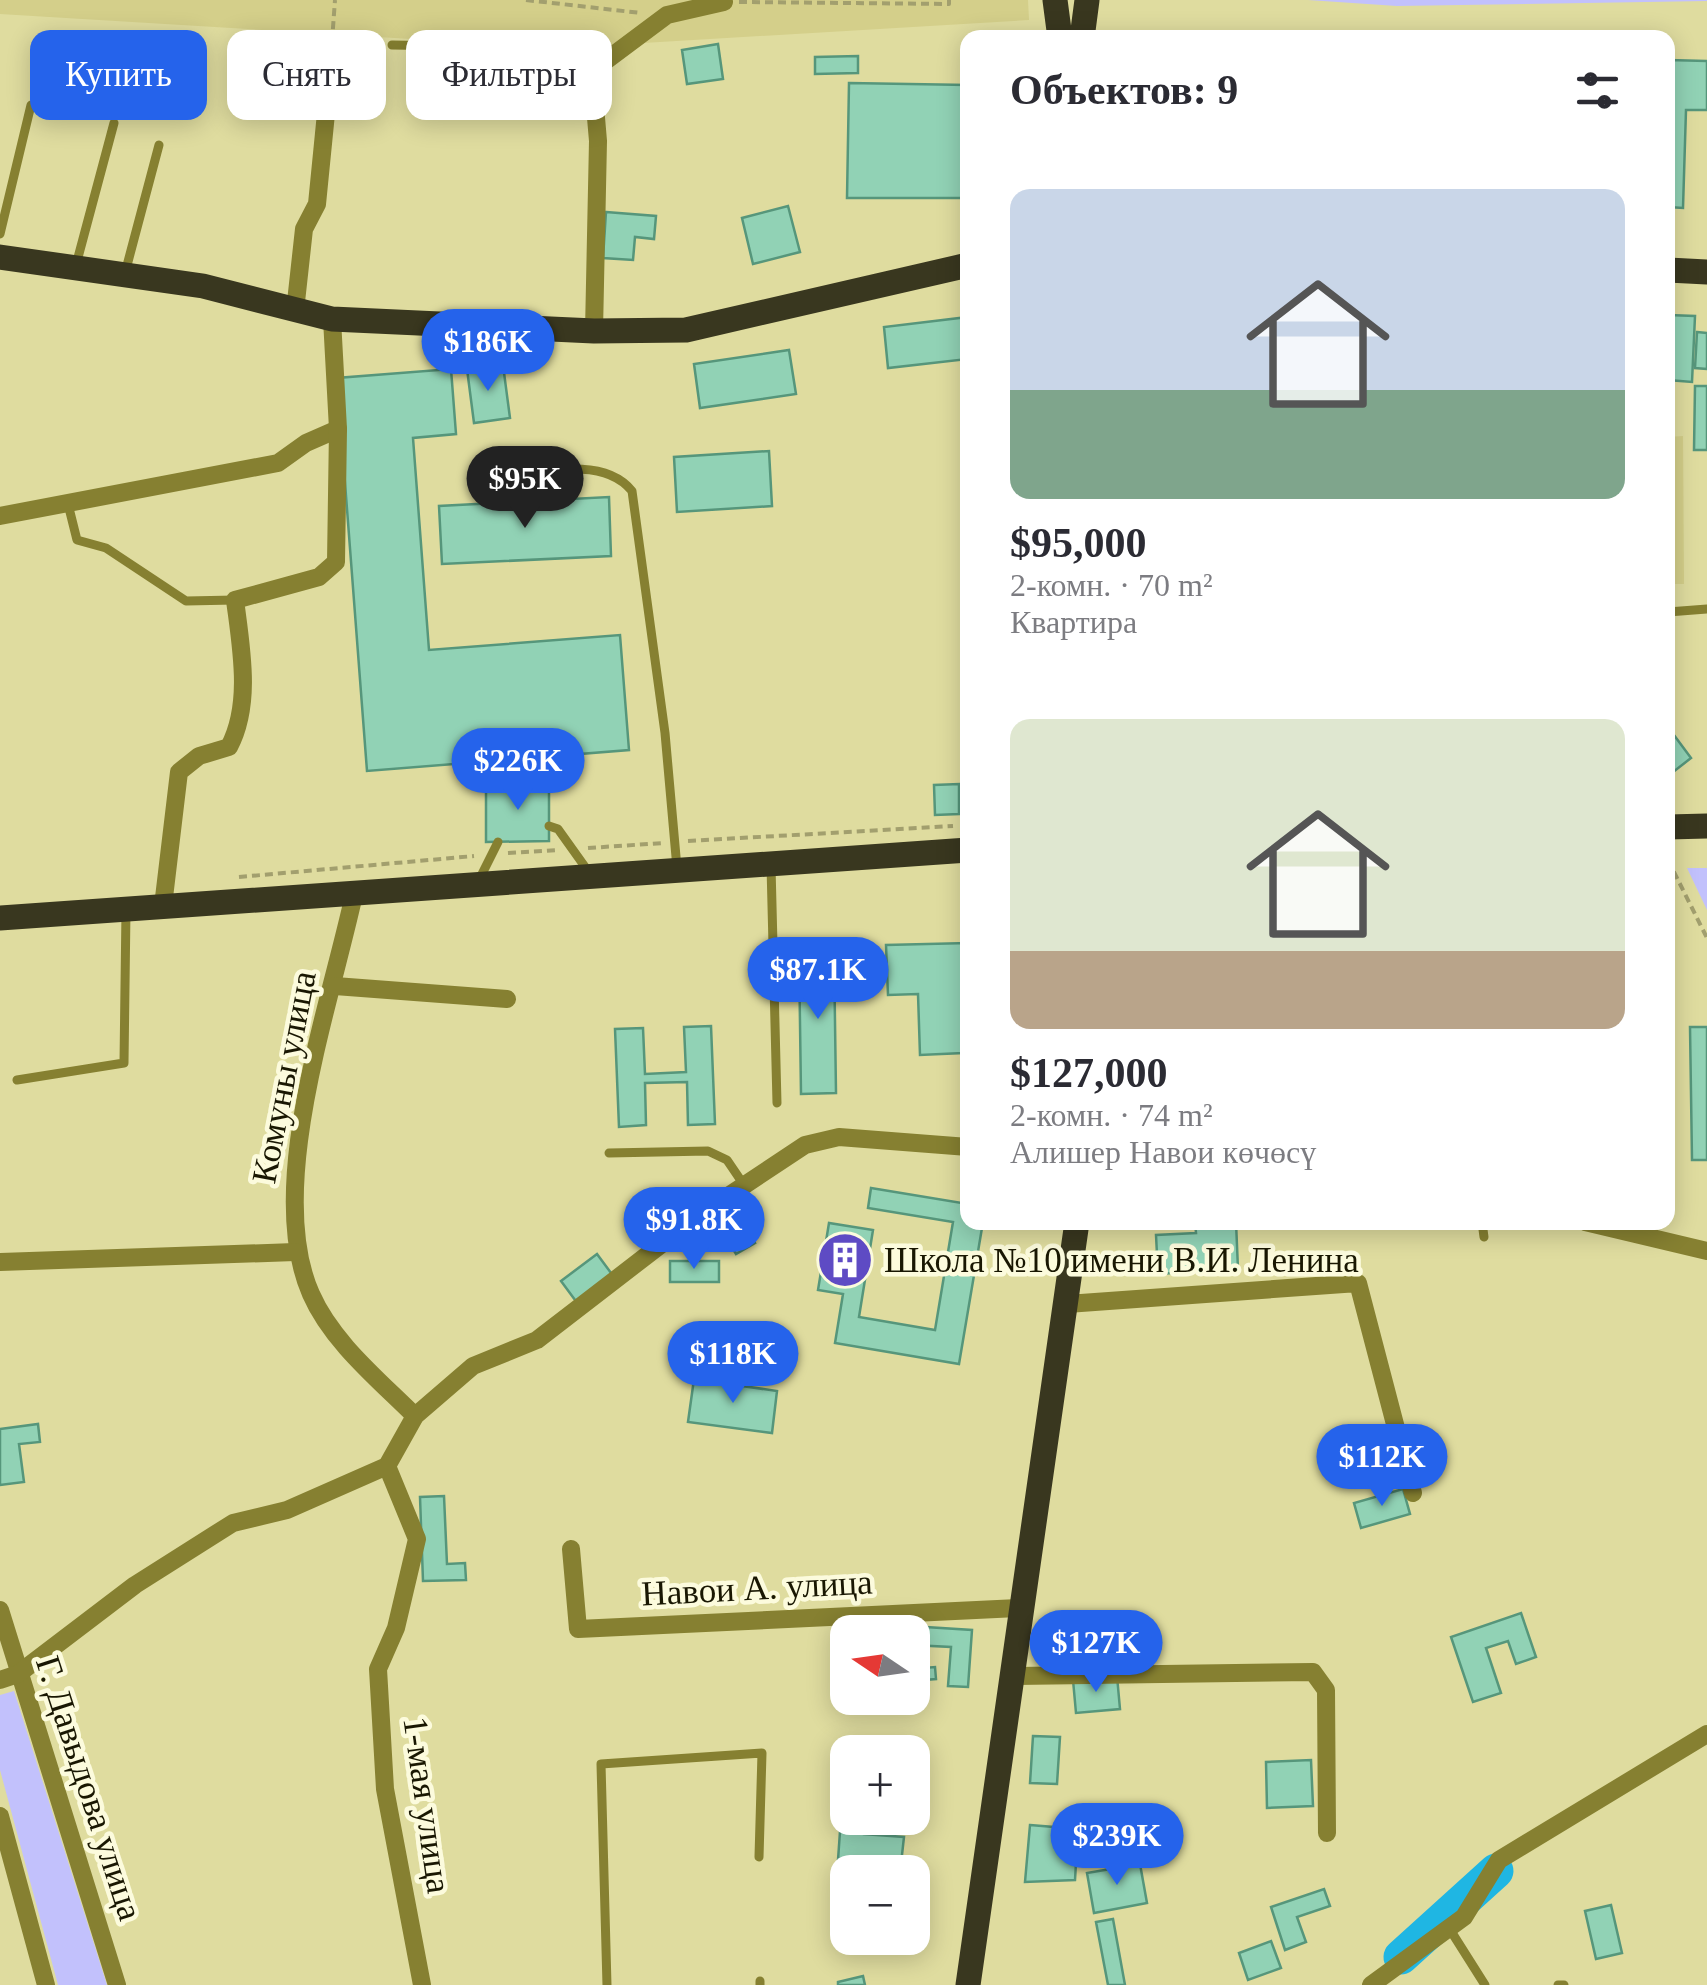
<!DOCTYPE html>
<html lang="ru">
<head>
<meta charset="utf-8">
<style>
  :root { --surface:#fff; --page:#f7f7f7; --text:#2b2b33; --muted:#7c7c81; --accent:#2563eb }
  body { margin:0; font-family:Georgia,serif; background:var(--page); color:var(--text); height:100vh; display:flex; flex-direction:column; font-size:38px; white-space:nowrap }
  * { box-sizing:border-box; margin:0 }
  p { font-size:32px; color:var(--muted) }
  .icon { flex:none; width:55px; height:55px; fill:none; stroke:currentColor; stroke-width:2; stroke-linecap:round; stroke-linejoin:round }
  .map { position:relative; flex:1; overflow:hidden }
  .drawer { position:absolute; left:960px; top:30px; width:715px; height:1200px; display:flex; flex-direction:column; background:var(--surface); border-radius:20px; box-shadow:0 5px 25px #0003 }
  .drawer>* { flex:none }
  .top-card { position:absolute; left:30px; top:30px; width:780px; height:90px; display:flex; gap:20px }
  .needle { width:65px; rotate:283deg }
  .fabs { position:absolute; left:830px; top:1615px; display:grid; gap:20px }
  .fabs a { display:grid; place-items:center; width:100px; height:100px; border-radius:20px; background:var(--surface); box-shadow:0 5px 25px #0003; font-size:50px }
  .price { position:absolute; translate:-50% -85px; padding:0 22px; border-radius:35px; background:var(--accent); color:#fff; font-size:32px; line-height:65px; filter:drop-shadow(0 2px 5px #0008) }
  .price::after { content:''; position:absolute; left:50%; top:60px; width:30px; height:22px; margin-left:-15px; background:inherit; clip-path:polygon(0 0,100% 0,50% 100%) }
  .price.on { background:#222; color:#fff }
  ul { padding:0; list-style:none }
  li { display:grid; align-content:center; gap:20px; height:530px; padding:0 50px }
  li span { display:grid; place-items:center; height:310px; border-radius:20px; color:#555 }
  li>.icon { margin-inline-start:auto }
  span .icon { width:180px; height:180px; fill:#fffc; stroke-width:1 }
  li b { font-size:42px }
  h2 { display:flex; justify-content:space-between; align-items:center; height:120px; padding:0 50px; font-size:42px }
  .tag { padding:0 35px; border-radius:20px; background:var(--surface); box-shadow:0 5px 25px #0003; font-size:35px; line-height:90px }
  .tag.on { background:var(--accent); color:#fff }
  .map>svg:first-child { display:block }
  .built { fill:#d4cf8a }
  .green { fill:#c2c1fc }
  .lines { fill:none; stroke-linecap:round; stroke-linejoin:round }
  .river { stroke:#1fb6e3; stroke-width:35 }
  .building { fill:#91d2b5; stroke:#56967b; stroke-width:2.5 }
  .path { stroke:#a29f6e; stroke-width:4; stroke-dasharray:8 5; stroke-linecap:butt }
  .service { stroke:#868031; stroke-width:9 }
  .minor { stroke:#868031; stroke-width:18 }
  .primary { stroke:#39371f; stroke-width:25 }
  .labels { text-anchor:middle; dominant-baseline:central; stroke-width:9; stroke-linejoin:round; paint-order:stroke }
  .street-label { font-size:35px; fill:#191702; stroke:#fcfbdd }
  .poi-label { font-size:35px; fill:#191702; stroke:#fcfbdd; text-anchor:start }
</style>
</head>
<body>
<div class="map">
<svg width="1707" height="1985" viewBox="0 0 1707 1985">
  <rect width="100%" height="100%" fill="#dfdc9f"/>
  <g class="built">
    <path d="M0,0H1028L1029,20L560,48L0,14Z"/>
    <path d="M1683,436L1684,584H1668V437Z"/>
  </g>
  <g class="green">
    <path d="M1308,0H1707V1L1397,6Z"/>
    <path d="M1687,868H1707V910Z"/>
    <path d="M14,1691L107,1985H58L0,1770V1695Z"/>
  </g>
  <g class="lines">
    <path class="river" d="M1401,1957L1496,1871"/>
  </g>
  <g class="building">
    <path d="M718,44L723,79L687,84L682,50Z"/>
    <path d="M858,56V73L815,74V57Z"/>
    <path d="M1668,60L1707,61V110H1686L1683,208L1668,207Z"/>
    <path d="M849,83L968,85V198H847Z"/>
    <path d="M788,206L800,252L753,264L742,218Z"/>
    <path d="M606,212L656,216L654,239L635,237L633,260L603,258Z"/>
    <path d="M1668,315L1695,316L1692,382L1668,380Z"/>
    <path d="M968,317V359L888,368L884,327Z"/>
    <path d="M1697,332L1707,333V369L1695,368Z"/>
    <path d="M789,350L796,394L700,408L694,364Z"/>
    <path d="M503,365L510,418L474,423L467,369Z"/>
    <path d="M451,369L456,434L413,438L429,650L620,635L629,750L367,771L337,378Z"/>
    <path d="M1695,386H1707V450H1694Z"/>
    <path d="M769,451L772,506L677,512L674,457Z"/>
    <path d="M609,497L611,556L442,564L439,506Z"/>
    <path d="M1668,727L1691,758L1668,776Z"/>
    <path d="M549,783V841L486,842V787Z"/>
    <path d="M959,784V814L935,815L934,785Z"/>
    <path d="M968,943V990H962L963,1053L920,1055L918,994L888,995L886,945Z"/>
    <path d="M834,951L836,1093L801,1094L799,952Z"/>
    <path d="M711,1026L715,1124L688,1125L687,1082L645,1083L646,1125L619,1127L615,1029L643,1028L645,1074L686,1072L684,1027Z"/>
    <path d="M1690,1027H1707V1160H1692Z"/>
    <path d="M871,1188L968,1204V1222H983L959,1364L835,1343L843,1294L818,1290L829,1223L873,1230L859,1317L935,1330L953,1222L868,1208Z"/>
    <path d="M739,1216L755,1243L736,1254L720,1227Z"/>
    <path d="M1195,1222H1236L1238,1269L1158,1274L1156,1235L1196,1233Z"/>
    <path d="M597,1254L614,1277L578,1304L561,1281Z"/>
    <rect x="670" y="1261" width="49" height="21"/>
    <path d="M694,1379L777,1391L772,1433L688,1422Z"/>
    <path d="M38,1424L40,1442L19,1444L24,1482L0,1485V1429Z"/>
    <path d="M1403,1489L1410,1514L1361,1528L1354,1503Z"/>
    <path d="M444,1496L447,1564L465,1563L466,1580L423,1581L420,1497Z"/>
    <path d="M1521,1613L1536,1657L1516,1664L1508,1641L1486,1648L1501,1693L1473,1702L1451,1637Z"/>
    <path d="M894,1625L972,1630L968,1687L948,1686L951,1647L912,1645V1632H894Z"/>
    <path d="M935,1667L936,1679L912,1681V1669Z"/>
    <path d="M1117,1676L1120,1709L1076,1713L1073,1680Z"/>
    <path d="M1033,1736L1060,1737L1057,1784L1030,1783Z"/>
    <path d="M1311,1760L1313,1806L1267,1808L1266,1762Z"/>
    <path d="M842,1803H848V1818H865L864,1834L904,1837L901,1864L838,1860Z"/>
    <path d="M1030,1825L1078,1829L1075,1880L1025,1882Z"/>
    <path d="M1141,1825L1142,1844L1093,1847L1092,1829Z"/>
    <path d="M1140,1864L1147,1903L1094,1913L1087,1873Z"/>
    <path d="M1324,1889L1330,1906L1297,1917L1306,1942L1285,1950L1271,1907Z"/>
    <path d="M1611,1905L1622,1953L1596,1959L1585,1911Z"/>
    <path d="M1113,1919L1125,1985H1108L1096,1922Z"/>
    <path d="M1271,1941L1281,1968L1248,1980L1239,1953Z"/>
    <path d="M863,1976L865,1985H838V1982Z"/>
  </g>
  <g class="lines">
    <g class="path">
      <path d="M526,0L641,13"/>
      <path d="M739,2L949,4V0"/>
      <path d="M331,55L335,0"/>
      <path d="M688,841L953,826"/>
      <path d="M588,848L663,843"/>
      <path d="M508,853L559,850"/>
      <path d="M1668,860L1707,938"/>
      <path d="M239,877L474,856"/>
    </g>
    <g class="service">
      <path d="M392,45C462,45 525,52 592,71"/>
      <path d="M0,234L31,105"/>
      <path d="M76,265L114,123"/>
      <path d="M125,273L159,145"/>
      <path d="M493,480C536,475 601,453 632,491L665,733L677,868"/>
      <path d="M68,504L77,540L106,548L186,601L235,600"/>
      <path d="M1668,612L1707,609"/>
      <path d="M549,826L558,829L588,871"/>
      <path d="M967,847L968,827"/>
      <path d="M771,866L777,1103"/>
      <path d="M479,880L498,842"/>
      <path d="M17,1080L124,1063L126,910"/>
      <path d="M609,1153L708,1151L727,1160L744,1185"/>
      <path d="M1482,1222L1484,1237"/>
      <path d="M1449,1928L1485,1985"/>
      <path d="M760,1981V1985"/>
      <path d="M607,1985L601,1764L762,1753L759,1857"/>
      <path d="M1558,1985H1564"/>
    </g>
    <g class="minor">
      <path d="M295,311L304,229L317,204L330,73"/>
      <path d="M594,331L598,141L592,71L667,15L724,2"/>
      <path d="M0,516L278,463L306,443L338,429"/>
      <path d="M355,890C331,1003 264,1188 311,1294C332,1342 379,1380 415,1416"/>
      <path d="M163,906L179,772L199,756L229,747C252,704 241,647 235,600L319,577L336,562L338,429L332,319"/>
      <path d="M335,986L507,999"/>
      <path d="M1585,1222L1707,1251"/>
      <path d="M0,1262L295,1252"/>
      <path d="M1067,1304L1358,1283L1413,1493"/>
      <path d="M387,1466L417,1539L396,1628L378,1669L385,1789L422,1985"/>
      <path d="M571,1549L578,1629L1019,1608"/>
      <path d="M0,1610L117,1985"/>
      <path d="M1011,1676L1313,1672L1326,1690L1327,1833"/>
      <path d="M0,1680L18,1674L135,1585L233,1523L287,1510L387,1466L415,1416L473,1366L537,1340L698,1216L805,1145L839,1137L968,1147"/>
      <path d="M0,1816L46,1985"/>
      <path d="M1371,1985L1464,1917L1499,1860L1707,1734"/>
    </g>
    <g class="primary">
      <path d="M1055,0L1060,38"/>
      <path d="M1082,38L1087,0"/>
      <path d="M0,257L203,286L332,319L594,331L686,330L968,265"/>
      <path d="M1668,270L1707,272"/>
      <path d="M1668,827L1707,826"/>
      <path d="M0,918L968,850"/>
      <path d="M968,1985L1077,1222"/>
    </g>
  </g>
  <defs>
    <g id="building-disc" transform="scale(2.875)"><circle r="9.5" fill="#5e4bc4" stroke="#fcfbdd"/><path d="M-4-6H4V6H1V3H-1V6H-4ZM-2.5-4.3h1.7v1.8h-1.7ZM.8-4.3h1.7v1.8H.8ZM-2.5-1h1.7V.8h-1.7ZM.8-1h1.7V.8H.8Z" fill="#fff"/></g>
  </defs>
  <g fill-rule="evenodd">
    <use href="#building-disc" x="845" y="1260"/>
  </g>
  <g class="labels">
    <g class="street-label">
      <text transform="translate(284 1077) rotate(-79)">Комуны улица</text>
      <text transform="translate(757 1588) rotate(-3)">Навои А. улица</text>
      <text transform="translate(89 1788) rotate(72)">Г. Давыдова улица</text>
      <text transform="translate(427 1805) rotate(82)">1-мая улица</text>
    </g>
    <g class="poi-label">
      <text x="884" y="1260">Школа №10 имени В.И. Ленина</text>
    </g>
  </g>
</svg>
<div class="fabs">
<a><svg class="needle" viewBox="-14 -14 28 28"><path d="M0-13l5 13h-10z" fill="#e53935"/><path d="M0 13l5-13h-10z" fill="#7c7c81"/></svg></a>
<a>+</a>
<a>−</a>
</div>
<b class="price" style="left:488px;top:394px">$186K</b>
<b class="price on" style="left:525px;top:531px">$95K</b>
<b class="price" style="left:518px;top:813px">$226K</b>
<b class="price" style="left:818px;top:1022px">$87.1K</b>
<b class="price" style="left:694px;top:1272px">$91.8K</b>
<b class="price" style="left:733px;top:1406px">$118K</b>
<b class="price" style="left:1382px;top:1509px">$112K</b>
<b class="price" style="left:1096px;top:1695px">$127K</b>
<b class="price" style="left:1117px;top:1888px">$239K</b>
<div class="top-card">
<a class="tag on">Купить</a>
<a class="tag">Снять</a>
<a class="tag">Фильтры</a>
</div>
<section class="drawer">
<h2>Объектов: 9<svg class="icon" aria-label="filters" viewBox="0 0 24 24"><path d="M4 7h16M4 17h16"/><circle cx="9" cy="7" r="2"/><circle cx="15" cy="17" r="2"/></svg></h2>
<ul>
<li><span style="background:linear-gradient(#c9d6e8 65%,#7fa58c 0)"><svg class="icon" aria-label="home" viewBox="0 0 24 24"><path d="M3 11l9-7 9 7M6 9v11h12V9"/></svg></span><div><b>$95,000</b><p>2-комн. · 70 m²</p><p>Квартира</p></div></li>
<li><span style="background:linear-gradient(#dfe7d0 75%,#b9a48a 0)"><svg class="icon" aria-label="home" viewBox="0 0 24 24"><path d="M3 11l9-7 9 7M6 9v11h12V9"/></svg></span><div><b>$127,000</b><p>2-комн. · 74 m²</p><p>Алишер Навои көчөсү</p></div></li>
</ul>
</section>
</div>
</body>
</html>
